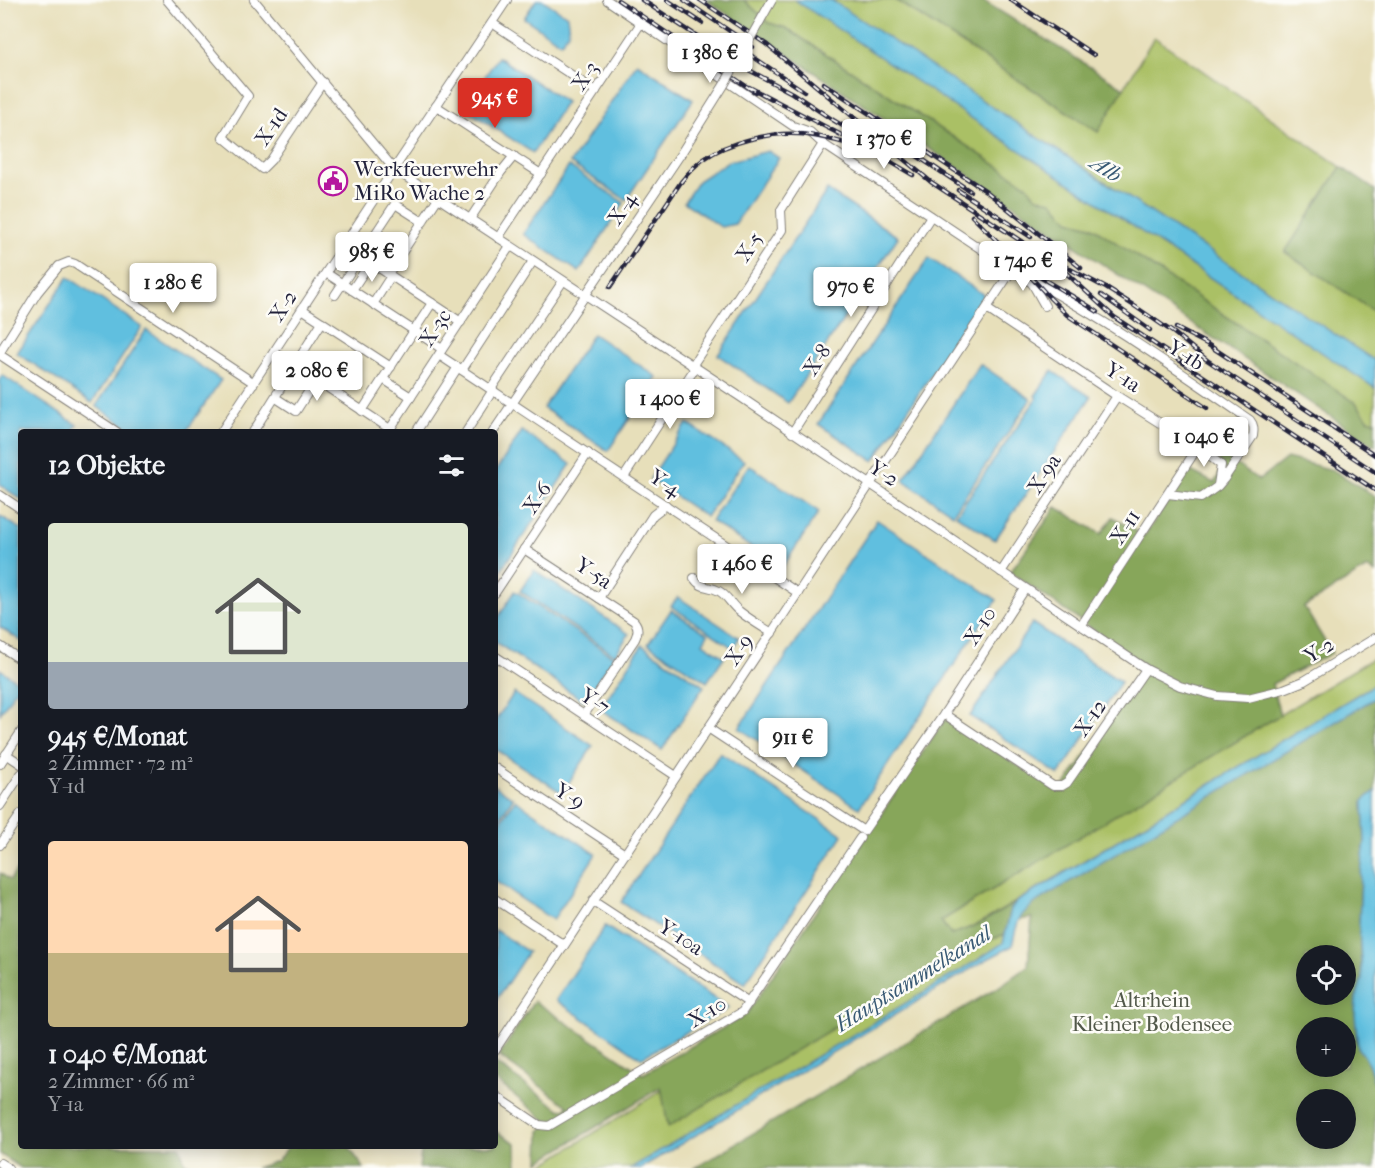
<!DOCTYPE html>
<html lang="de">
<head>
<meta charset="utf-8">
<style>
  :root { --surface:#171b24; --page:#242831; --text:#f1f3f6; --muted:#9ea1a6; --accent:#d93025 }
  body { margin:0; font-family:"IM FELL French Canon",serif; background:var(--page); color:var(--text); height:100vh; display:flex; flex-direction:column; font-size:22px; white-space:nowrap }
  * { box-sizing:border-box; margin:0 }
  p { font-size:20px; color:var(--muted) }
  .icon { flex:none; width:33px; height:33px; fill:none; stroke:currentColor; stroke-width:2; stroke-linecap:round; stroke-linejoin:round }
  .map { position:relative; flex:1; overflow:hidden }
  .details { position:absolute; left:18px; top:429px; width:480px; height:720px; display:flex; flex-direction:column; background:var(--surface); border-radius:6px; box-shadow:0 3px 15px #0003 }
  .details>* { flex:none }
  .tools { position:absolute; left:1296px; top:945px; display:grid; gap:12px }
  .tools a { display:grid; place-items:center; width:60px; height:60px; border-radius:50%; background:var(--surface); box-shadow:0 3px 15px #0003; font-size:30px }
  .price { position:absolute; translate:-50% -51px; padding:0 14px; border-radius:6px; background:#fff; color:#222; font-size:20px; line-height:39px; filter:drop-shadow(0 2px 3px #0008) }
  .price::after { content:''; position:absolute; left:50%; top:36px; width:18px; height:14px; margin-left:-9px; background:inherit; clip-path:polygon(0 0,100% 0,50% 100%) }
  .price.current { background:var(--accent); color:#fff }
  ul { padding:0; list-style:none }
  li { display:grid; align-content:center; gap:12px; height:318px; padding:0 30px }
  li span { display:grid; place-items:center; height:186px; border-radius:6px; color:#555 }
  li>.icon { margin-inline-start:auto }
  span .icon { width:108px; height:108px; fill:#fffc; stroke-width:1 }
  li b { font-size:26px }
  h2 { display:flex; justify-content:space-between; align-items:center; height:72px; padding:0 30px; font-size:26px }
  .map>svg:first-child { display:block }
  .green { fill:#aac065; stroke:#667150; stroke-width:1.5 }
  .forest { fill:#87a65a; stroke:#54644a; stroke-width:1.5; fill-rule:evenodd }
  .water { fill:#61bfdf; stroke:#42708d; stroke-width:1.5 }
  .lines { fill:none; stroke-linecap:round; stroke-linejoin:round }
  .street-casing { stroke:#84807a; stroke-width:10 }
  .street { stroke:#fff; stroke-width:8 }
  .rail-casing { stroke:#22223b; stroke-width:4.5 }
  .rail { stroke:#fdfcf7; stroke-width:2; stroke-dasharray:7; stroke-linecap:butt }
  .street-bridge-casing { stroke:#84807a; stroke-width:10; stroke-linecap:butt }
  .street-bridge { stroke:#fff; stroke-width:8 }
  .labels { text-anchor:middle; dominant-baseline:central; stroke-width:5; stroke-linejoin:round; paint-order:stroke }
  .street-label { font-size:21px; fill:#22223b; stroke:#fdfcf7 }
  .poi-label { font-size:21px; fill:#22223b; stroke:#fdfcf7; text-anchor:start }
  .park-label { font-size:21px; fill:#52594a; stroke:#fdfcf7 }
  .water-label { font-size:22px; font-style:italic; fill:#385974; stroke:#fdfcf7 }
</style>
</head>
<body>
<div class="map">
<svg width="1375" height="1168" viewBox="0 0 1375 1168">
  <rect width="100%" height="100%" fill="#fdfcf7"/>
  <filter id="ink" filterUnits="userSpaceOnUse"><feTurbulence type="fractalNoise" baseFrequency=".0167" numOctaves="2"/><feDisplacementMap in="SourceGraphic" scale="12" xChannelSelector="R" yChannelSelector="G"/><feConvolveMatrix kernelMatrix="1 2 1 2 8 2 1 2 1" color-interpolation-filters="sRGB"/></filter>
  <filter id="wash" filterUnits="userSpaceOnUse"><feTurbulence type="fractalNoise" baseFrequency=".008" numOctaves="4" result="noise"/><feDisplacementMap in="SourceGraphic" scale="24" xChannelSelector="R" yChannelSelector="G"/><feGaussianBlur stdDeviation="1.35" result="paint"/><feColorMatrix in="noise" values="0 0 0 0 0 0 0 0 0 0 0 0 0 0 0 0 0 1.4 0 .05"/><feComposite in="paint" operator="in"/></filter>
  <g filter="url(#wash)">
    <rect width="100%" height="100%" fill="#e7dfba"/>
    <g class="green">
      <path d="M744,0H795L1375,388V421L1368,420L1356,403L1091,226L1069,221L1052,201C1039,199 1033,196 1026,185L786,28L769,23Z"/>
      <path d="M831,0H895L1098,132L1154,37L1341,167L1285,252L1375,312V361Z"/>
      <path d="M1375,657V684L979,924L951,935L941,921Z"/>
      <path d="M1005,934L1003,943L976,961L631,1168H538L662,1090L668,1126L962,951Z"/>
    </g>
    <g class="forest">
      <path d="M706,0H744L769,23L786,28L1027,185C1033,196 1039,199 1052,201L1069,220L1091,226L1356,403L1368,419L1375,421V446Z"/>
      <path d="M898,0H982L1124,88L1098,132L897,1Z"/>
      <path d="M1341,167L1375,190V312L1285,252Z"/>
      <path d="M1220,453L1259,480L1287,458L1333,470L1375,496V573L1367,568L1304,607L1332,653L1272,684L1280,715L941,921L951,935L979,924L1018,901L1011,909L1005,934L962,951L668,1127L661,1087L539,1162L540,1131L549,1123L495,1080V1063L561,1110L569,1107L499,1056L534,1001L643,1074L746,1015L945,719L1060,792L1147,667L1010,572L1056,507L1101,534L1113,517L1144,536L1189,470L1214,483L1223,467L1217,459Z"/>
      <path d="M1375,698V791L1363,801L1365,841L1361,874L1359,927L1362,980L1356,998V1041L1368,1063L1375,1085V1168H695L997,988L1028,966L1032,918L1018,920L1025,910L1039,900ZM1306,956H1346V994H1306ZM1306,1028H1346V1066H1306ZM1306,1100H1346V1138H1306Z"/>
      <path d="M21,864V1146H180L185,1163L213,1168H21L0,1154V873L10,880Z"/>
      <path d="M495,1131L516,1143L517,1168H419L422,1146H495Z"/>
      <path d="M289,1146H348L364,1168H255L277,1161Z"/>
    </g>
    <g class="water">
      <path d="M536,0H543L567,16L569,31L561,43L524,18Z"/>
      <path d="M795,0H831L1375,361V388Z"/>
      <path d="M498,57L566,102L533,153L464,108Z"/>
      <path d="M637,63L693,100L626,200L570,163Z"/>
      <path d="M768,151L779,158L735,224L721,227L684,202L698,181L727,162Z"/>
      <path d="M569,166L624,203L579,272L523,234Z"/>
      <path d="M827,190L898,237L788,403L718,355Z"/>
      <path d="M929,258L984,295L874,461L818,424Z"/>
      <path d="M68,277L142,327L92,403L17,353Z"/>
      <path d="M146,330L221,380L186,432H135L96,406Z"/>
      <path d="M593,334L657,377L608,451L543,408Z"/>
      <path d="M980,364L1031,399L953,514L903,480Z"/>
      <path d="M1052,371L1091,397L995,540L956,515L1037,398L1035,396Z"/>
      <path d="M2,375L77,425L72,432H21V499L0,485V379Z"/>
      <path d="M687,423L744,461L706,517L650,479Z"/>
      <path d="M522,431L571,464L495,579V472Z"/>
      <path d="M749,465L819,512L782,568L711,521Z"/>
      <path d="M0,516L21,529V641L0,627Z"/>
      <path d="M877,520L997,600L859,808L739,728Z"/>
      <path d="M534,570L629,634L615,655L520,591Z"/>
      <path d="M515,591L614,657L584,701L495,642V622Z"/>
      <path d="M678,597L739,638L733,648L671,606Z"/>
      <path d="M671,610L708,634L703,643L724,657L707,682L648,644Z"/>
      <path d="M1032,623L1121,682L1059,775L970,716Z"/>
      <path d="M642,645L704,686L662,750L600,709Z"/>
      <path d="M0,669L20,683L0,714Z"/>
      <path d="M1375,684V698L1039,900C1016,917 1018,920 1012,946L984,961L641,1168H631L976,961L1003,943L1011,909L1018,901Z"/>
      <path d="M514,693L593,746L562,793L495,749V721Z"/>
      <path d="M720,753L843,835L745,984L621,902Z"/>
      <path d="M495,786L513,798L495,826Z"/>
      <path d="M1375,791V1085C1371,1071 1368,1058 1358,1049L1355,1015L1356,998L1362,979L1359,927L1361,874L1365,841L1363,801Z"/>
      <path d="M515,800L596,854L553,920L495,881V830Z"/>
      <path d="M605,926L729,1008L641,1058L556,1000Z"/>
      <path d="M495,930L528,952L495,1002Z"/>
    </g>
  </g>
  <g filter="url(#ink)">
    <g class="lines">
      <g class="street-casing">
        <g id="street">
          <path d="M167,0L248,96L223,137L262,169L271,160L323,82"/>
          <path d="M254,0L394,169L507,0"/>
          <path d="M607,0L793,126L810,132L823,144L1032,283L1045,306"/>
          <path d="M492,23L596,91"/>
          <path d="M436,106L541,174"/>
          <path d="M470,219L501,172L514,156"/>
          <path d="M498,238L641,23"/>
          <path d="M370,242L397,261"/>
          <path d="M370,262L461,322"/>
          <path d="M326,273L442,349"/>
          <path d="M388,274L438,198"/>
          <path d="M1032,283H1037C1111,323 1180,372 1250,420C1254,425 1254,429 1253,436L1224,479L1218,486L1201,498L1168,494"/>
          <path d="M352,290L379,249"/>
          <path d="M335,295L395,204L423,222"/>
          <path d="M373,304L391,276"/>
          <path d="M302,309L391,367"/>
          <path d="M987,309L1117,396L1198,447L1221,465L1218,485"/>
          <path d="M0,352L37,293L59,266L69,262L75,264L254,383"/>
          <path d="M274,352L393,431"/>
          <path d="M0,355L117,432"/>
          <path d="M439,355L798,593"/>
          <path d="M692,366L782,230L781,210L823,144"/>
          <path d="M462,370L533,261"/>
          <path d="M383,379L411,397"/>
          <path d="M491,389L563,281"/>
          <path d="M276,398L296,411L316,380"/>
          <path d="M362,411L432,303"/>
          <path d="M390,429L510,246"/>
          <path d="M221,432L394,169L739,396L1146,669L1180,686L1217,696L1248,698L1284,689L1304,681L1375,638"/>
          <path d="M253,432L322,322"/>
          <path d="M416,432L458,367"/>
          <path d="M466,432L493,390"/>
          <path d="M493,432L680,155"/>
          <path d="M792,433L931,216"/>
          <path d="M624,477L695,368"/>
          <path d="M0,495L21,509"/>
          <path d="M524,549L634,621C639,627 638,632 635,639L584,715"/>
          <path d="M1001,572L1117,396"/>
          <path d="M694,578C702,590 709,585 719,591C728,596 731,605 739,611C749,619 761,626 772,633"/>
          <path d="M495,593L588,453"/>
          <path d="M599,598L653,515L666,505"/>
          <path d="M1081,626L1198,447"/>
          <path d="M0,646L21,660"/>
          <path d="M495,656L676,776"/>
          <path d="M944,714L1053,786H1062L1067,783L1146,669"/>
          <path d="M708,728L864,831L944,714L1025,589"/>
          <path d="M6,754L21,764"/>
          <path d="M0,764L21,732"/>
          <path d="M495,768L625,854"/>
          <path d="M0,806L21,774"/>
          <path d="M0,845L21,814"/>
          <path d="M495,899L564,945"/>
          <path d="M593,901L749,1003"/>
          <path d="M495,1050L1012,270"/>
          <path d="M495,1095L539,1125L549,1126L742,1012L860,838"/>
          <path d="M0,1163L8,1168"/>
        </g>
      </g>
      <use href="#street" class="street"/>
      <g class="rail-casing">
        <g id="rail">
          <path d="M618,0L755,92"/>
          <path d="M642,0L747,69L792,93L833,120L858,135"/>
          <path d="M667,0L702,23"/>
          <path d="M684,0L753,47"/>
          <path d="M700,0L766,44L931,182L1036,251L1106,288L1133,305L1174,333L1207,360L1375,472"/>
          <path d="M1011,0L1094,55"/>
          <path d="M737,46L804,91"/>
          <path d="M823,83L986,191L1081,268"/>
          <path d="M749,87L874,152L913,175"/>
          <path d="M887,136L970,191"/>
          <path d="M958,190L1031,237"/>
          <path d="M972,216L1006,250L1051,299L1067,315L1207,408"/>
          <path d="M1064,271L1114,317L1375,490"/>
          <path d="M1034,273C1055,287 1077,298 1098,312"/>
          <path d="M610,287L681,182C688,173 695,165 704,159C727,142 771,132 799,134C815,135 830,139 845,143"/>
          <path d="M1101,295L1150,330"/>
          <path d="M1176,328L1207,344L1375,455"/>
        </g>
      </g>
      <use href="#rail" class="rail"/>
      <g class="street-bridge-casing">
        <path id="street-bridge" d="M680,155L724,85L772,0"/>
      </g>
      <use href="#street-bridge" class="street-bridge"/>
    </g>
  </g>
  <defs>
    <g id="civic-ring" transform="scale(1.5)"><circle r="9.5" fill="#fdfcf7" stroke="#b5179e" stroke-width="1.5"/><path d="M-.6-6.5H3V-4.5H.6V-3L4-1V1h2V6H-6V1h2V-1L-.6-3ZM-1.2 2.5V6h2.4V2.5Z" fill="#b5179e"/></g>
  </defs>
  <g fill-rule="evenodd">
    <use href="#civic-ring" x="333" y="181"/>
  </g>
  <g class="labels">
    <g class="street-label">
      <text transform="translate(585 76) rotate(-56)">X-3</text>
      <text transform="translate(271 127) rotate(-56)">X-1d</text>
      <text transform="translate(622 209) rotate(-56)">X-4</text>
      <text transform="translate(749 247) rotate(-56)">X-5</text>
      <text transform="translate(283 306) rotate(-57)">X-2</text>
      <text transform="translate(435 328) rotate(-57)">X-3c</text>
      <text transform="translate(1186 355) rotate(33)">Y-1b</text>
      <text transform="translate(817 360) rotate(-57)">X-8</text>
      <text transform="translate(1123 377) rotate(33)">Y-1a</text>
      <text transform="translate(884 473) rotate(34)">Y-2</text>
      <text transform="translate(1044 474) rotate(-57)">X-9a</text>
      <text transform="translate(665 483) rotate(34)">Y-4</text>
      <text transform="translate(537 498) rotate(-56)">X-6</text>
      <text transform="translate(1125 527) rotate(-57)">X-11</text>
      <text transform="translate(594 573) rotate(34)">Y-5a</text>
      <text transform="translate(980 626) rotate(-57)">X-10</text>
      <text transform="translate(739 650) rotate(-56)">X-9</text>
      <text transform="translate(1319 650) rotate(-31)">Y-2</text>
      <text transform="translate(595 701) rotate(34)">Y-7</text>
      <text transform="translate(1090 718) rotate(-55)">X-12</text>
      <text transform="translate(570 796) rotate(33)">Y-9</text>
      <text transform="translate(681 937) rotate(33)">Y-10a</text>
      <text transform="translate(707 1012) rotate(-31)">X-10</text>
    </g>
    <g class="poi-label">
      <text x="354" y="169">Werkfeuerwehr<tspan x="354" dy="24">MiRo Wache 2</tspan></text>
    </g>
    <g class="park-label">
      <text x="1152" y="1000">Altrhein<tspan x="1152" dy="24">Kleiner Bodensee</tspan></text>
    </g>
    <g class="water-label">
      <text transform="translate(1106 169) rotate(34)">Alb</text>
      <text transform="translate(913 979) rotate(-32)">Hauptsammelkanal</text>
    </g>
  </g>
</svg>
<div class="tools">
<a><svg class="icon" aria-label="locate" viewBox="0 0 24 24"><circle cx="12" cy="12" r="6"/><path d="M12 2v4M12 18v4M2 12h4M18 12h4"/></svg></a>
<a>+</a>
<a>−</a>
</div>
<b class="price" style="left:710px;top:84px">1 380 €</b>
<b class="price current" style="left:495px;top:129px">945 €</b>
<b class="price" style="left:884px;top:170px">1 370 €</b>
<b class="price" style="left:372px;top:283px">985 €</b>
<b class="price" style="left:1023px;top:292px">1 740 €</b>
<b class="price" style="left:173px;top:314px">1 280 €</b>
<b class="price" style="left:851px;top:318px">970 €</b>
<b class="price" style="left:317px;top:402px">2 080 €</b>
<b class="price" style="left:670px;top:430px">1 400 €</b>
<b class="price" style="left:1204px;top:468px">1 040 €</b>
<b class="price" style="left:742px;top:595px">1 460 €</b>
<b class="price" style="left:793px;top:769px">911 €</b>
<section class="details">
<h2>12 Objekte<svg class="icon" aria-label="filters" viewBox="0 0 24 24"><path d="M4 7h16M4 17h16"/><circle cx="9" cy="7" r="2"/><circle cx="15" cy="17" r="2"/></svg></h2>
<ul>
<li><span style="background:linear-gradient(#dfe7d0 75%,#9aa5b1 0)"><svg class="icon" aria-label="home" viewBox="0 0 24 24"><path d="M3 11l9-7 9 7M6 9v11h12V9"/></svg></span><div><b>945 €/Monat</b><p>2 Zimmer · 72 m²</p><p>Y-1d</p></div></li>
<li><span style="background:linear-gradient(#ffd9b3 60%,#c2b280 0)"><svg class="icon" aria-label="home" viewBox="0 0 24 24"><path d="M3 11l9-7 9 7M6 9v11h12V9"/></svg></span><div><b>1 040 €/Monat</b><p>2 Zimmer · 66 m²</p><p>Y-1a</p></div></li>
</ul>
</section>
</div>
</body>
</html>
